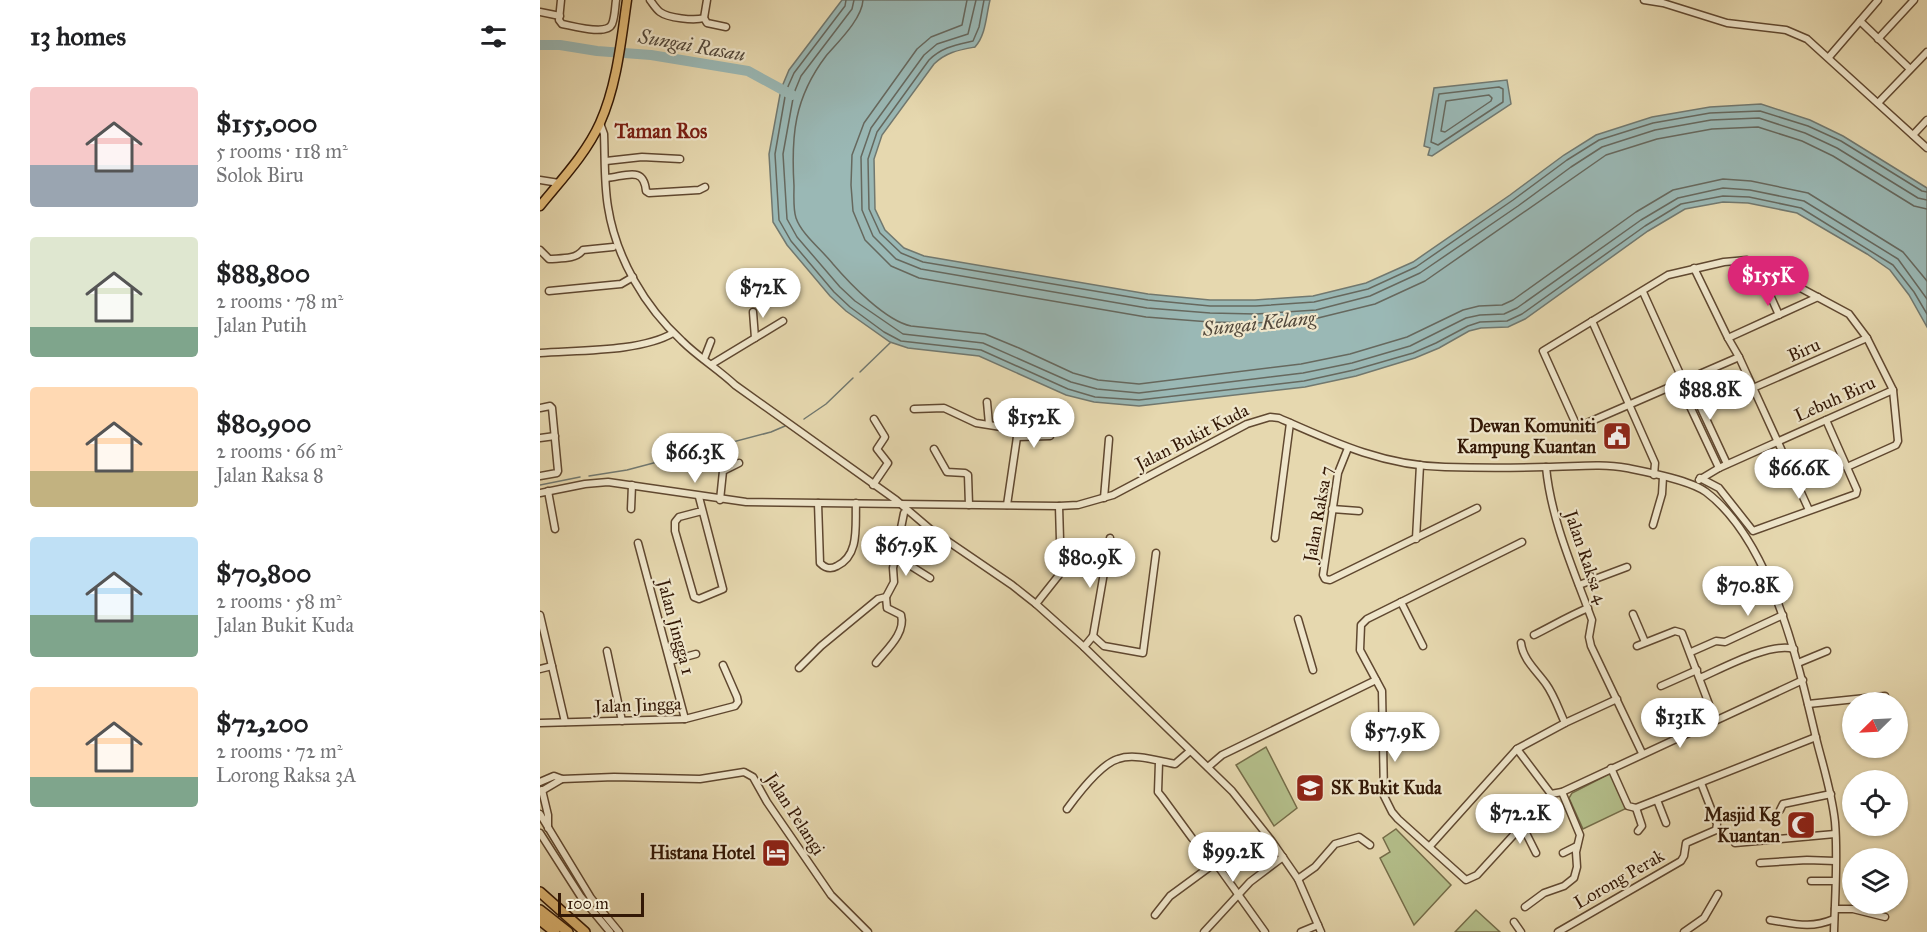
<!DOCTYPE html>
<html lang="en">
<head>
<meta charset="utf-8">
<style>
  :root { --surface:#fff; --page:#f2f2f2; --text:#202124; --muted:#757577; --accent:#db2777 }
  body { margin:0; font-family:"IM FELL Great Primer",serif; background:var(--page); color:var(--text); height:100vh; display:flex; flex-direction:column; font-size:22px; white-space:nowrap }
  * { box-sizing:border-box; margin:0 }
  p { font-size:20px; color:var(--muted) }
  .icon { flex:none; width:33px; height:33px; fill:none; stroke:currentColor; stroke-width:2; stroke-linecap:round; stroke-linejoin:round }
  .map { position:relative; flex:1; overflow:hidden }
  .drawer { display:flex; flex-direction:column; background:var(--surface); width:540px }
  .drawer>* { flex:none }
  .needle { width:39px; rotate:246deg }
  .controls { position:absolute; left:1302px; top:692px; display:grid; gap:12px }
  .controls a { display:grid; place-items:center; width:66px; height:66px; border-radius:50%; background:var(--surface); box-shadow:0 2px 4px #0004; font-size:30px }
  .scale { position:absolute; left:18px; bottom:15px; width:86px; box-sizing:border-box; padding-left:6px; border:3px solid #331806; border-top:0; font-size:16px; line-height:21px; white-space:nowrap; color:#331806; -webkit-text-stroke:4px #efe6cb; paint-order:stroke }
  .price { position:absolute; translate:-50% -51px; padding:0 14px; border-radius:21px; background:#fff; color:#222; font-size:20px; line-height:39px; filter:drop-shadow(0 2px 3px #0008) }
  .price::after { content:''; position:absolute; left:50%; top:36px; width:18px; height:14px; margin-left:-9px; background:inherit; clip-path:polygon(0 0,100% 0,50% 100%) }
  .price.current { background:var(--accent); color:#fff }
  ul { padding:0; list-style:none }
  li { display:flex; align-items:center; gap:18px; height:150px; padding:0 30px }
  li span { display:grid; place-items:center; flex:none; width:168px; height:120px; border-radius:6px; color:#555 }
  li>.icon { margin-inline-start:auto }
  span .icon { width:72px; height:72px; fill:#fffc; stroke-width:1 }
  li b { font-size:26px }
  h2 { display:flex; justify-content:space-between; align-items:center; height:72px; padding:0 30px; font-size:26px }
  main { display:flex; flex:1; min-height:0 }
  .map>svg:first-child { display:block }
  .green { fill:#b4bf8b; stroke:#746c48; stroke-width:1.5 }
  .water { fill:#9ab8b5; stroke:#71786f; stroke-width:1.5 }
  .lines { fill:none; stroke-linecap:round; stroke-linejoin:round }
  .shore { stroke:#66685e; stroke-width:1.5 }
  .stream { stroke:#71786f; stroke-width:1.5 }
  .river { stroke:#9ab8b5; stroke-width:10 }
  .minor-casing { stroke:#604830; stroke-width:9 }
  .major-casing { stroke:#331806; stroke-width:11 }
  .highway-casing { stroke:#331806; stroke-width:12 }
  .minor { stroke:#efe6cb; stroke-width:6 }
  .major { stroke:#e3bc78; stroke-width:8 }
  .highway { stroke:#e3bc78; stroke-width:9 }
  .labels { text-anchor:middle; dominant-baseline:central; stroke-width:4.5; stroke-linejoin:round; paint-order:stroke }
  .street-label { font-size:18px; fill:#331806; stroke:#efe6cb }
  .poi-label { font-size:18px; font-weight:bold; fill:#331806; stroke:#efe6cb; text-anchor:end }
  .water-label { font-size:20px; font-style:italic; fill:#52483b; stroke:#efe6cb }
  .neighbourhood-label { font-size:20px; font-weight:bold; fill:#7a1f14; stroke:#efe6cb }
</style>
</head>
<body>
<main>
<section class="drawer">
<h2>13 homes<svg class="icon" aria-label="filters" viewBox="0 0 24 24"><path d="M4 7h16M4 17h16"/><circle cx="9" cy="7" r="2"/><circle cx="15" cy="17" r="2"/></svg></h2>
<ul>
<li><span style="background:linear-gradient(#f6c9c9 65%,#9aa5b1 0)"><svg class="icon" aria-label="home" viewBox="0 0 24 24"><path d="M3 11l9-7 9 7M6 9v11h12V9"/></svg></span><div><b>$155,000</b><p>5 rooms · 118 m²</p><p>Solok Biru</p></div></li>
<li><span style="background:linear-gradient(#dfe7d0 75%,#7fa58c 0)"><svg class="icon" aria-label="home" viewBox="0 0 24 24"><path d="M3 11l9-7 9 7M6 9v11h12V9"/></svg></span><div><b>$88,800</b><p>2 rooms · 78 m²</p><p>Jalan Putih</p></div></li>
<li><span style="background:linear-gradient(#ffd9b3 70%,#c2b280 0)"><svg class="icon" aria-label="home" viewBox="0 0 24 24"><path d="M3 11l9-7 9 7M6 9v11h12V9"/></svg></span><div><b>$80,900</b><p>2 rooms · 66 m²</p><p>Jalan Raksa 8</p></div></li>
<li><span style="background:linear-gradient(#bfe0f5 65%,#7fa58c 0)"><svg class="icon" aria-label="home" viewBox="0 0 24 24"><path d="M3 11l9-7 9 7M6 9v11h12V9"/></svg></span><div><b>$70,800</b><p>2 rooms · 58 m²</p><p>Jalan Bukit Kuda</p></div></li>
<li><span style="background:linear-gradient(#ffd9b3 75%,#7fa58c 0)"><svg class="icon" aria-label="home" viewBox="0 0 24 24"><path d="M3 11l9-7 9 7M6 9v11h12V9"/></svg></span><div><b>$72,200</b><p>2 rooms · 72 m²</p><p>Lorong Raksa 3A</p></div></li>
</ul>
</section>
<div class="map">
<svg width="1387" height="932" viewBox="0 0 1387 932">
  <rect width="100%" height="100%" fill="#e6d8af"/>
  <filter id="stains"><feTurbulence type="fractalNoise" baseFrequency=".00333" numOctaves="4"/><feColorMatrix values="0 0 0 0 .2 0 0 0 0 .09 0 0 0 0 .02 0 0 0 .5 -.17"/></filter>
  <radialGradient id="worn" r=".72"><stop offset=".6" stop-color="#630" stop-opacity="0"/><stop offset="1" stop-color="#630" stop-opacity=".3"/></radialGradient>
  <g class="green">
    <path d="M726,747L757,808L734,826L696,765Z"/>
    <path d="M1071,773L1087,808L1043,829L1029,798L1032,793Z"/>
    <path d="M856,829L911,885L874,925L840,858L850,852L843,838Z"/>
    <path d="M936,910L960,932H915Z"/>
  </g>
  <g class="water">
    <path d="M302,0H450C446,16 446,35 435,47C419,50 406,52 394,64L342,135L334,159L335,209L345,230L364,248L384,256L608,294L670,300H715L773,296L826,283L873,262L970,195L1024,155L1056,135L1112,117L1170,107L1221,104L1270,120L1303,136L1387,188V327L1369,295L1350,270L1327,254L1257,213L1208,203L1183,202L1145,209L1108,231L985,319L968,327L941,328L929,331L899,348L875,358L816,376L765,387L599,406L554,402L526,395L439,356L368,348L350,342L306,311L290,296L247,245L233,222L229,154L241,89L249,70Z"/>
    <path d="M967,80L971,104L892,156L888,155L890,148L884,146L894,88Z"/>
  </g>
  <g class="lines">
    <g class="shore">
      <path d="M306,0L305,6L254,73L246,91L235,154L239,220L251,241L294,292L310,307L344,332L361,341L441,350L528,389L555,397L599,400L764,381L814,370L873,353L896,343L928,326L940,322L967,321L982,314L1105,226L1141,204L1183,196L1209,197L1261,208L1353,265L1374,292L1387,314"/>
      <path d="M314,0L312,9L261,76L254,93L243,154L247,219L257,237L300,287L315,301L363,334L443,343L531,382L557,389L599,393L763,373L812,363L870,346L926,318L940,315L964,314L977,308L1101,220L1138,198L1183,188L1210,190L1264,201L1358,259L1387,299"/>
      <path d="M323,0C322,19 298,42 286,56C254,98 251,136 254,186C254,196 253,209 256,218C262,235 282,250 293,264C310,284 346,321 371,326L445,334L479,348L533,373L558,380L599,384L761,364L810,354L867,337L923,310L939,306L962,305L973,300L1096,212L1133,190L1183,179L1211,181L1268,193L1363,252L1387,281"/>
      <path d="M427,0L422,25L391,37L377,49L324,123L312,155L311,185L313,211L325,240L351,266L379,278L606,317L670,322L716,323L778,318L835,304L885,281L1066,155L1117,139L1172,129L1218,127L1262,141L1293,156L1374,206L1387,209"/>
      <path d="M436,0L428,34L397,44L384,55L331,128L321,157L322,210L333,236L356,259L381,269L607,308L670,313L716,314L776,310L830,296L880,273L978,206L1031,167L1062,147L1115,130L1171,120L1219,118L1265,133L1297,148L1378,198L1387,200"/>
      <path d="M444,0L439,27L433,41C416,45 402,47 389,60L337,132L328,159L329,209L340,233L361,253L383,262L608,300L670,306H716L774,302L828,289L876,267L973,200L1027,160L1059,140L1113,123L1170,113L1220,111L1268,126L1301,141L1382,191L1387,192"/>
      <path d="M959,87L963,89V102L898,145L891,142L899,94Z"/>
      <path d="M949,95L952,98L951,101L905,132L901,131L906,101Z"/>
    </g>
    <g class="stream">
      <path d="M320,372L350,343"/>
      <path d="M264,419L286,404L313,378"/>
      <path d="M49,476L87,470L231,432L245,426"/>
      <path d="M0,485L40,477"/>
    </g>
    <path class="river" d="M0,45H20L57,51L111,55L208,71L252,95"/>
    <g class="minor-casing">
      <g id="minor">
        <path d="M21,0L19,20L22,24C33,26 67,36 72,24C75,17 75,7 76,0"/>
        <path d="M110,0C113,4 116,9 120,12C128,18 154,21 164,18L167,0"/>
        <path d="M1104,0L1123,3L1187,23L1246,30L1267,39L1387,148"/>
        <path d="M0,12L20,16"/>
        <path d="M164,18L167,23L186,27"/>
        <path d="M1320,21L1370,69"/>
        <path d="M1338,39L1374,0"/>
        <path d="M1289,57L1338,0"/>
        <path d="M1338,103L1387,52"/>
        <path d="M60,123L64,134C65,158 64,183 68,207C76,258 105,307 142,341C158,357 178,369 195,385L356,500L390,529L472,585L496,604L544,647L692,791L731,840L758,879L781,932"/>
        <path d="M1373,135L1387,120"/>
        <path d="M66,161L102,157L140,159"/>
        <path d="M67,178C86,176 104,166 106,191L109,193L159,190L165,187"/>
        <path d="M0,180L19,183"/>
        <path d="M0,250L9,259C21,258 35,260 43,250L73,247"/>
        <path d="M1216,264L1239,315"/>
        <path d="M1154,268L1188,338L1199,357L1269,510"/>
        <path d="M9,291L81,284L93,277"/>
        <path d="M1103,292L1141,376L1139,383L1179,468"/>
        <path d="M1052,321L1115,463L1114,475"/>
        <path d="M215,338L243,321"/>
        <path d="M1188,338L1278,297"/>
        <path d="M0,353C37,350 101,352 133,333"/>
        <path d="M1199,357L1040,426L1035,422L1003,351L1128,275L1184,262L1207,260L1216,264L1309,314L1327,338L1353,390L1358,441L1356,445L1307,467"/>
        <path d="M164,359L171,341"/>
        <path d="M172,364L215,338L213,312"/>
        <path d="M1147,378L1187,464"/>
        <path d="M1213,388L1327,338"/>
        <path d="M447,402L449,424"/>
        <path d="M0,408L10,406L12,408L18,471L17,473L0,476"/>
        <path d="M374,409L404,408L436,423L474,429L477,432V437L467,505"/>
        <path d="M477,437L510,436"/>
        <path d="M0,438L15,436"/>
        <path d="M808,448L798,473L783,575L785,579L790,580L937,508"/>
        <path d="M394,449L407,472L425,473L428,475L429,505"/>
        <path d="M1006,467C1011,520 1034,571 1052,620L1049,637L1051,646L1102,753"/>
        <path d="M1160,478L1179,488L1213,531L1316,494L1317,490L1286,420"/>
        <path d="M1159,480L1179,468L1353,390"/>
        <path d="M333,485L348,463L337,449L345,437L334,419"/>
        <path d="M8,491L15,529"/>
        <path d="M0,493L45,484L68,482L206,502L519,506L538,505L573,495L707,424L730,417L739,418C793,442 844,466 905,467C938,468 972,468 1005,467C1033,467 1060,463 1087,468C1107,472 1150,480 1166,492C1231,541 1258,662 1276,738C1283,766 1292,793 1295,822C1298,858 1295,896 1294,932"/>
        <path d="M159,497L183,589L159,599L154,597L135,531V522L139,517L162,511"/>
        <path d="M564,498L569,439"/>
        <path d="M180,500L183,471L199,463"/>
        <path d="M278,503L280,563C285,568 290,570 297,566C320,555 315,526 316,503"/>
        <path d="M91,509L92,485"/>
        <path d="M792,509L819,511"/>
        <path d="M1113,525L1122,494L1123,477"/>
        <path d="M735,538L750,423"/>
        <path d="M876,539L880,465"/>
        <path d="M98,543L145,719"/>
        <path d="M355,556L390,578"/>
        <path d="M1039,585L1087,567"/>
        <path d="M861,602L883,646"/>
        <path d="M496,604L519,575L524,547L520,540L519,506"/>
        <path d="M1093,614L1105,642"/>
        <path d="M0,615L25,722"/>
        <path d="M758,619L773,670"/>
        <path d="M994,635C1012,626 1029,616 1048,608"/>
        <path d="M553,636L564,646L603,653L616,553"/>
        <path d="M981,643C983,660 997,671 1006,684C1014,695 1019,710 1025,723"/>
        <path d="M1097,646L1135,631L1142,633L1175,720"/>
        <path d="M544,647L553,636L570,538"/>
        <path d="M67,651L82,721"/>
        <path d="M1151,652L1176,641L1185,642L1243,615"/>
        <path d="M130,661L156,654"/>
        <path d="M336,663C347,649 366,633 361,615L347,608L346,597"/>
        <path d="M1258,663L1287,651"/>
        <path d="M259,668L281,646L338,599L346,597L354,582L353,568L364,513"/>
        <path d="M0,669L12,666"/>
        <path d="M1160,678C1183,668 1230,642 1254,649"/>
        <path d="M1121,686L1157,670"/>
        <path d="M1268,704L1345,696"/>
        <path d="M0,723L145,719L195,706L198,702L197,697L183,665"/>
        <path d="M977,749L1011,794L937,875L926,880L858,819L852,812L844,796L842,691L820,650L821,625L827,619L982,542"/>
        <path d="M619,762L618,792L622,797L652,838L680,869L725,932"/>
        <path d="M668,767L682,755L836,680"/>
        <path d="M1071,768L1088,806L1096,808L1276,737"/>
        <path d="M0,782L14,776L22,779L74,777L160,779L204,772L213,777L227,802L291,895L328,932"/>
        <path d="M2,790L8,815V828"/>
        <path d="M0,792L22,779"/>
        <path d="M1011,794L1022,792L1263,680"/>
        <path d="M1117,800L1126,823"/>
        <path d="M1096,808L1102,826L1098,831"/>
        <path d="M527,809C538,794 561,764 578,759C594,753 618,761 635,764L650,751"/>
        <path d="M1240,810L1243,804L1291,794"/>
        <path d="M0,814L51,898L79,932"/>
        <path d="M982,825L996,853"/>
        <path d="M0,833L41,897L70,932"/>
        <path d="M1195,843L1295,834"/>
        <path d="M890,846L977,749L1025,723L1077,699"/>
        <path d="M1023,853L1037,846"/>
        <path d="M1220,863L1267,860L1295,861"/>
        <path d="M758,879L775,867L795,844L819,837L830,845"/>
        <path d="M1271,881H1295"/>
        <path d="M985,907L1004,893L1024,886L1034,878L1037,867L1036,852L1040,835L1022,792"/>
        <path d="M1295,909H1313L1345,917"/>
        <path d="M615,915L630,896L675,863"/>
        <path d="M1230,920C1256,924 1270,929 1294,919"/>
        <path d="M974,922L981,932"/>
        <path d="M664,932L710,882L743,857"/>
        <path d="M761,932L778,925"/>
        <path d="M1018,932L1141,861L1144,856L1146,843L1176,830L1177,824L1161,783"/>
        <path d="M1144,932L1164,918L1178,894"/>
      </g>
    </g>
    <g class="major-casing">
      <path id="major" d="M0,206C21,180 46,154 60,123C77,85 81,41 87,0"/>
    </g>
    <g class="highway-casing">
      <g id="highway">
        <path d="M0,892L45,932"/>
        <path d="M0,910L28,932"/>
        <path d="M0,920L15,932"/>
      </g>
    </g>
    <use href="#minor" class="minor"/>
    <use href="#major" class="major"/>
    <use href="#highway" class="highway"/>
  </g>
  <defs>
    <g id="civic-square" transform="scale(1.5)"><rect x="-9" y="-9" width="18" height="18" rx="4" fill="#8f2418" stroke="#efe6cb"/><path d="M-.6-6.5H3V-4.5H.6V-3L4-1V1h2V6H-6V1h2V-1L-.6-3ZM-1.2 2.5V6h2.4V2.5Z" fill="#fff"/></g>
    <g id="school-square" transform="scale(1.5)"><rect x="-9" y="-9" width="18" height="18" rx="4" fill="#8f2418" stroke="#efe6cb"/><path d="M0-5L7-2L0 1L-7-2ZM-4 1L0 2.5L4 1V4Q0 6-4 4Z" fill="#fff"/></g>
    <g id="mosque-square" transform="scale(1.5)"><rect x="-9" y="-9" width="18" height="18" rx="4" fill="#8f2418" stroke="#efe6cb"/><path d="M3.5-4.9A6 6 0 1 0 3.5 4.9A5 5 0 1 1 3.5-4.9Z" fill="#fff"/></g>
    <g id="hotel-square" transform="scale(1.5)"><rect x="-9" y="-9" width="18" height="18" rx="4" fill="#8f2418" stroke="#efe6cb"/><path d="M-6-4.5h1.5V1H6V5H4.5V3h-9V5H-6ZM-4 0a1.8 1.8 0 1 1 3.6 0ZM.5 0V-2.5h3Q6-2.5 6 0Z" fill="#fff"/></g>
  </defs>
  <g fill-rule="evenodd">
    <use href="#civic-square" x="1077" y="436"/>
    <use href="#school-square" x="770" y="788"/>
    <use href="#mosque-square" x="1261" y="825"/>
    <use href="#hotel-square" x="236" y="853"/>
  </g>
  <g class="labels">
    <g class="street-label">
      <text transform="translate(1264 350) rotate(-24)">Biru</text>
      <text transform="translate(1295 399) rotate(-24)">Lebuh Biru</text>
      <text transform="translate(652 437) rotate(-27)">Jalan Bukit Kuda</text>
      <text transform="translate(778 514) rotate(-80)">Jalan Raksa 7</text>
      <text transform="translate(1046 557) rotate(71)">Jalan Raksa 4</text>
      <text transform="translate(136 627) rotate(75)">Jalan Jingga 1</text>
      <text transform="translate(98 705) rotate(-2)">Jalan Jingga</text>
      <text transform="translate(255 814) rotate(57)">Jalan Pelangi</text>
      <text transform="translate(1079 879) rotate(-30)">Lorong Perak</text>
    </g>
    <g class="poi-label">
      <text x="1056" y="426">Dewan Komuniti<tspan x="1056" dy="21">Kampung Kuantan</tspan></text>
      <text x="791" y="788" text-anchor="start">SK Bukit Kuda</text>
      <text x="1240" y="815">Masjid Kg<tspan x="1240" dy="21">Kuantan</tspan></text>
      <text x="215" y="853">Histana Hotel</text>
    </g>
    <g class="water-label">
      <text transform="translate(152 45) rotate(10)">Sungai Rasau</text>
      <text transform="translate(719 323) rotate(-6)">Sungai Kelang</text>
    </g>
    <g class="neighbourhood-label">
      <text x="121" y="131">Taman Ros</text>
    </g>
  </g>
  <rect width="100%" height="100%" filter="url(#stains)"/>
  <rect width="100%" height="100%" fill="url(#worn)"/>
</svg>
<div class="controls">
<a><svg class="needle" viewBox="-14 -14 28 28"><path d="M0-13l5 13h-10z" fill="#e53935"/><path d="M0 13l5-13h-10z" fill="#757577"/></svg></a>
<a><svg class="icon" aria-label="locate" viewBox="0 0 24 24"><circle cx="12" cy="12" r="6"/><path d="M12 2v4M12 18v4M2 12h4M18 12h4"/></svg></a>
<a><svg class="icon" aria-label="layers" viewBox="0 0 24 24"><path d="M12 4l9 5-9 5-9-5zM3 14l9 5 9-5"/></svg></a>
</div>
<div class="scale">100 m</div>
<b class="price current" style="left:1228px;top:307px">$155K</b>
<b class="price" style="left:223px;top:319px">$72K</b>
<b class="price" style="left:1170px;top:421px">$88.8K</b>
<b class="price" style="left:494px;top:449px">$152K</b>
<b class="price" style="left:155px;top:484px">$66.3K</b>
<b class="price" style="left:1259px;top:500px">$66.6K</b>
<b class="price" style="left:366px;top:577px">$67.9K</b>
<b class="price" style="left:550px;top:589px">$80.9K</b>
<b class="price" style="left:1208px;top:617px">$70.8K</b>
<b class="price" style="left:1140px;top:749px">$131K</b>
<b class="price" style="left:855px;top:763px">$57.9K</b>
<b class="price" style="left:980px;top:845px">$72.2K</b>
<b class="price" style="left:693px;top:883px">$99.2K</b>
</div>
</main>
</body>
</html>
